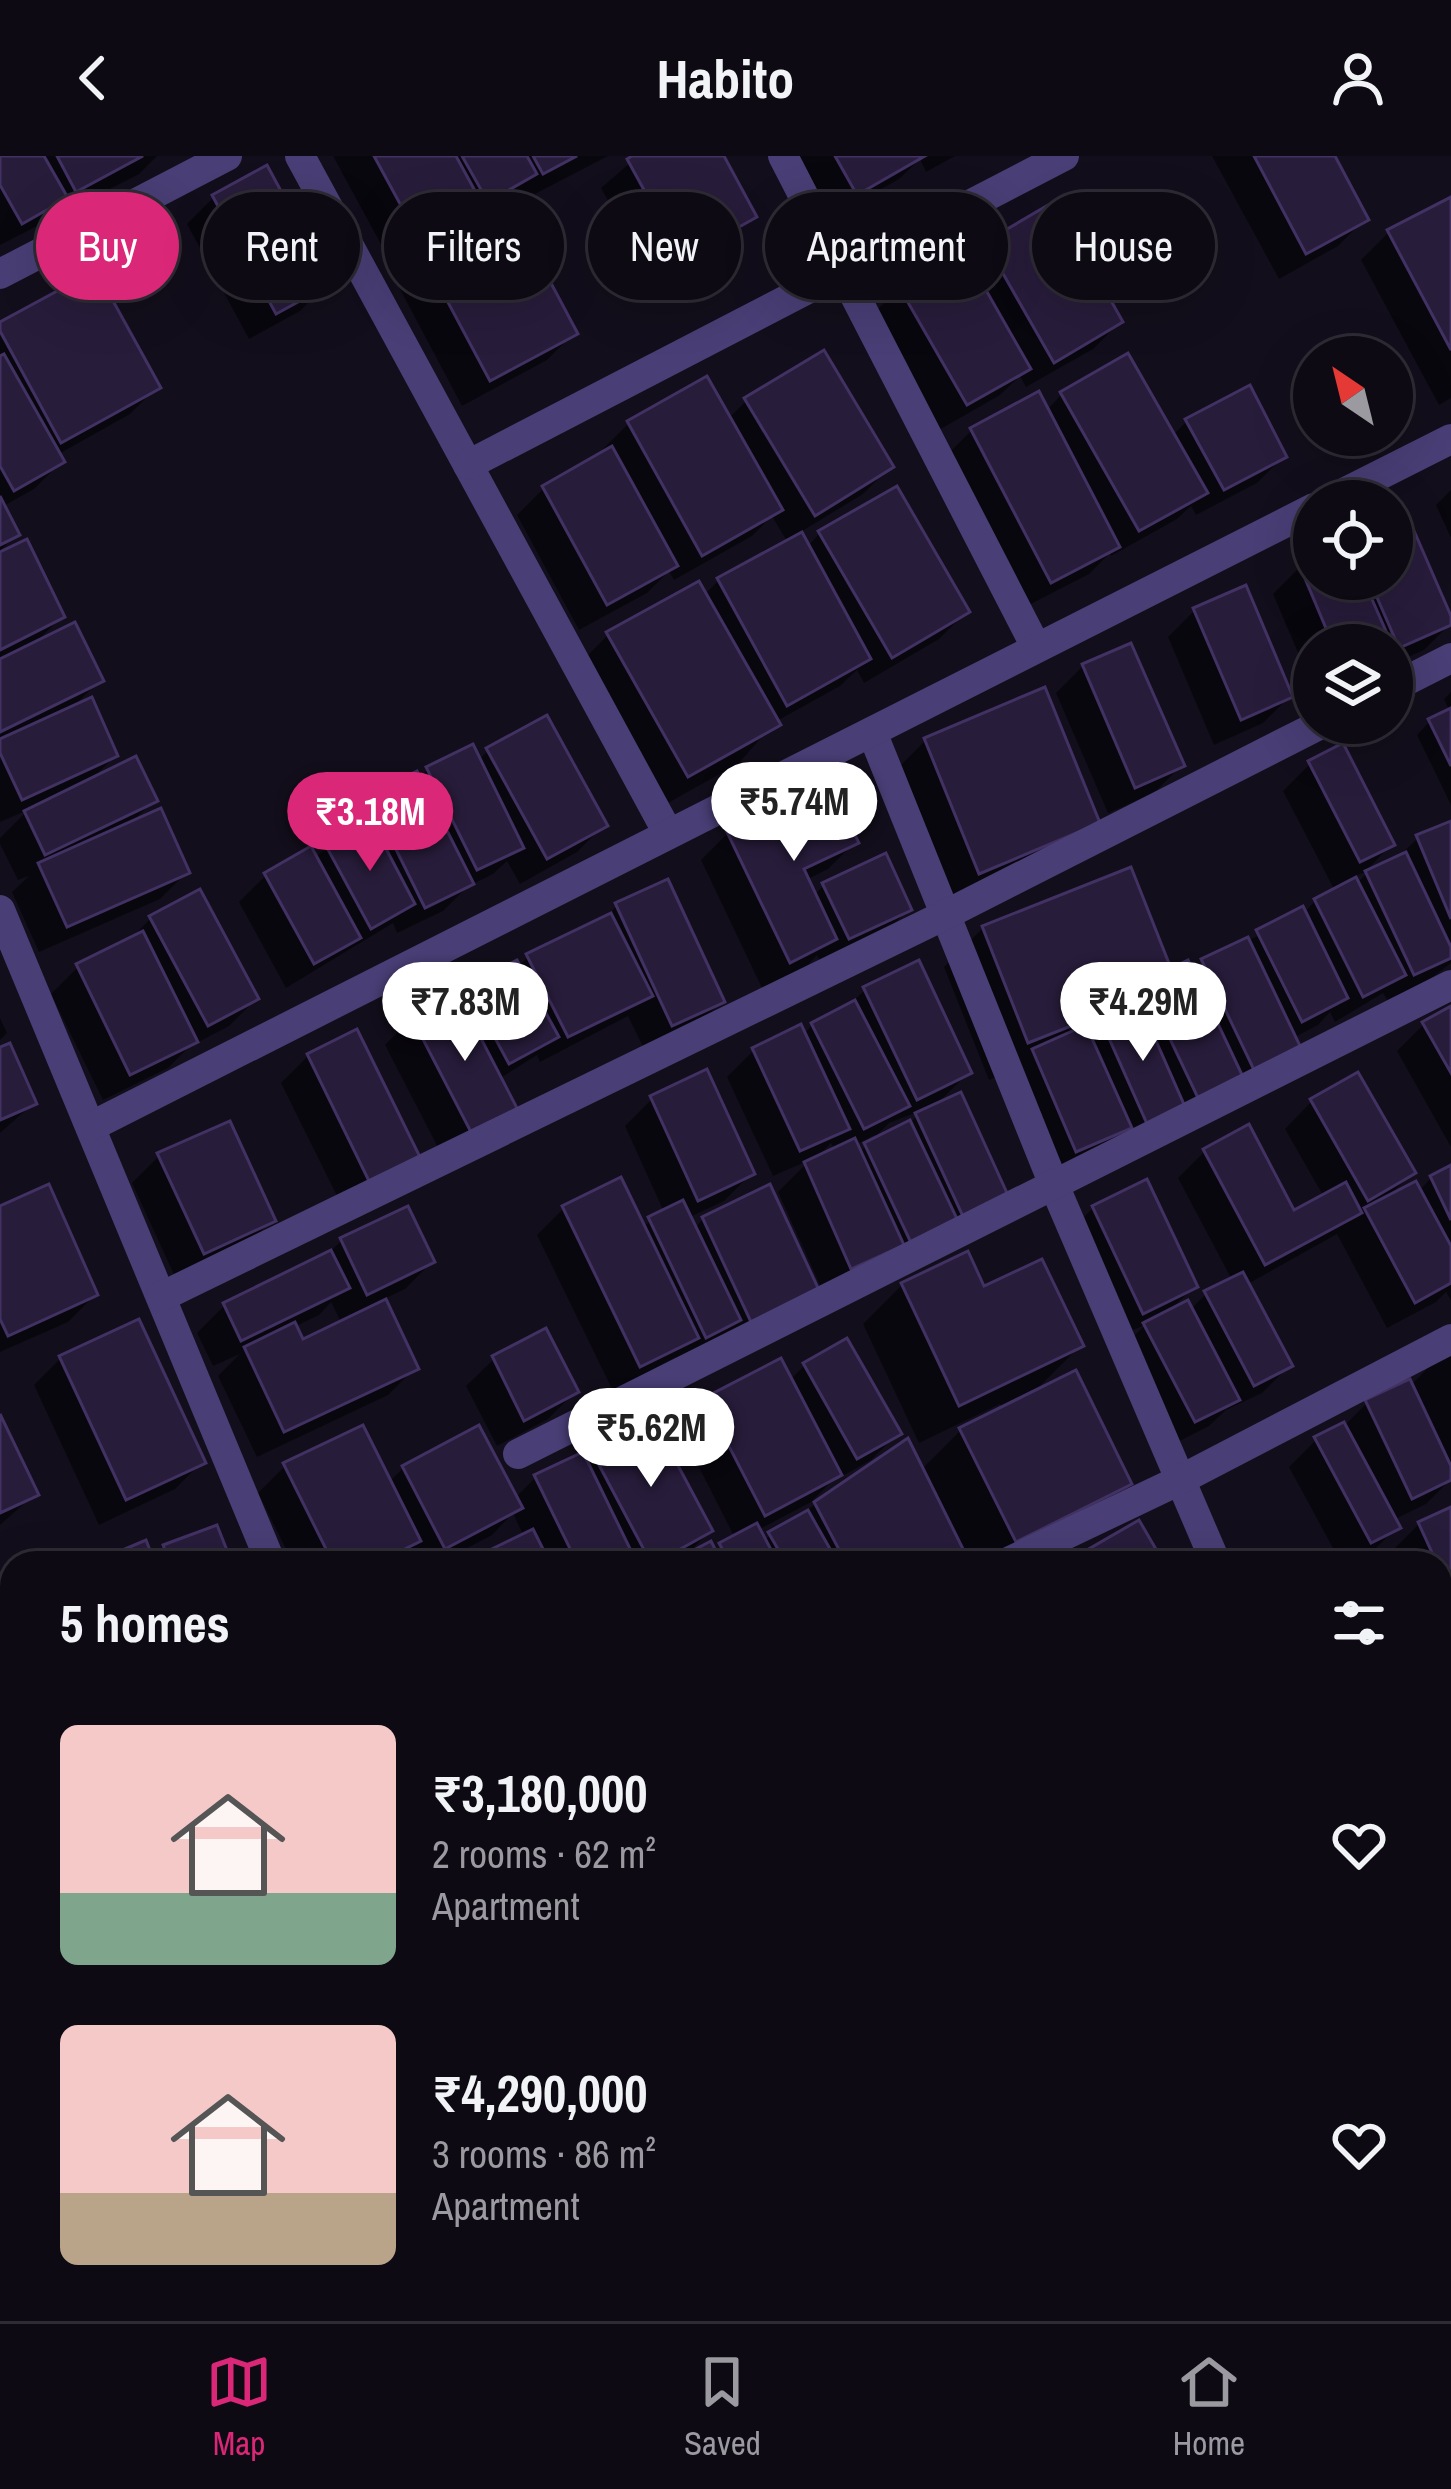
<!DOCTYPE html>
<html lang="en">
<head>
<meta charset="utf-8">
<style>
  :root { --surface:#0e0a14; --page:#17131d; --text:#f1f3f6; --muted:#9b9aa0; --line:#2e2b34; --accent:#db2777 }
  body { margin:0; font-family:"Archivo Narrow",sans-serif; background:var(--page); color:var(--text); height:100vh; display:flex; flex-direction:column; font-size:45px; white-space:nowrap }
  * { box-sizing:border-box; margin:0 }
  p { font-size:39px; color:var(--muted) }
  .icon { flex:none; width:66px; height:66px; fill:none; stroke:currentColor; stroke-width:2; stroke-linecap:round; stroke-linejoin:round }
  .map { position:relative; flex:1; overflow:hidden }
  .panel { position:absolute; left:0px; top:1395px; width:1452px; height:771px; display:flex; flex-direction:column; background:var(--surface); border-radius:36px 36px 0 0; box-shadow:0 12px 48px #0002,0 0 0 3px var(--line) }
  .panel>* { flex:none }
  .top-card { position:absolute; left:36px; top:36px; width:1380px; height:108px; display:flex; gap:24px }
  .needle { width:78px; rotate:325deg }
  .controls { position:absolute; left:1293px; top:180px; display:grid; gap:24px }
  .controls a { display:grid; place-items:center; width:120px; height:120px; border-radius:50%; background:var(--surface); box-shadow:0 12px 48px #0002,0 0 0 3px var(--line); font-size:60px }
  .price { position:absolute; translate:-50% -102px; padding:0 27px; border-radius:42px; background:#fff; color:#222; font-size:39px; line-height:78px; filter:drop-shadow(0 3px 6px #0008) }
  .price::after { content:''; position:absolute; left:50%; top:72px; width:36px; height:27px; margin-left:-18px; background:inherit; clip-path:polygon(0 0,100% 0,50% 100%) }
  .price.selected { background:var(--accent); color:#fff }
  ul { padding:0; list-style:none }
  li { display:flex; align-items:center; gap:36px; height:300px; padding:0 60px }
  li span { display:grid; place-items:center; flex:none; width:336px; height:240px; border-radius:18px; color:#555 }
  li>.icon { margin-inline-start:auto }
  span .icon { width:144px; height:144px; fill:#fffc; stroke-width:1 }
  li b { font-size:51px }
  h2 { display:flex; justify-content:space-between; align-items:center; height:144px; padding:0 60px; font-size:51px }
  .tag { padding:0 42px; border-radius:54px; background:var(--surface); box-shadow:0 12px 48px #0002,0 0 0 3px var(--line); font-size:42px; line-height:108px }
  .tag.selected { background:var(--accent); color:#fff }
  header { display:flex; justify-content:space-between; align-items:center; height:156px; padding:0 60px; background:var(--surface); font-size:54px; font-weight:700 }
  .tabs { display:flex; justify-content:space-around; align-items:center; height:168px; border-top:3px solid var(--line); background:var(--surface); font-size:33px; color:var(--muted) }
  .tabs a { display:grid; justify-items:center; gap:6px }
  .tabs .selected { color:var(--accent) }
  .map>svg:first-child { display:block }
  .shadow { fill:#0007; fill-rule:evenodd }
  .building { fill:#271c3a; stroke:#423163; stroke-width:3 }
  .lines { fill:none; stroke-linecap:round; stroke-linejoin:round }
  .minor { stroke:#493e75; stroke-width:30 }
  .tertiary { stroke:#493e75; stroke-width:30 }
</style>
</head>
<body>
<header><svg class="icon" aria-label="back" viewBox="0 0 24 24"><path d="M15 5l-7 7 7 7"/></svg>Habito<svg class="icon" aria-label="person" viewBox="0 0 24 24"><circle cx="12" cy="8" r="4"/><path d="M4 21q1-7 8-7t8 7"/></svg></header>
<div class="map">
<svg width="1451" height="2165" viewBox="0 0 1451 2165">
  <rect width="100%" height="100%" fill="#120e1b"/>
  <g class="shadow">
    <path d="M0,0H157L139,18L0,89Z"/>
    <path d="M333,0H608L508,52L574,177L547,204L462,250L394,122L421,95L462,74L450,53L383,92Z"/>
    <path d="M638,0H720L753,60L726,87L654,128L601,32Z"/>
    <path d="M793,0H955L926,16L920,3L899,23L829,63Z"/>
    <path d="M1212,0H1331L1365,63L1338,90L1279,123Z"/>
    <path d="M214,41L327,128L300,155L249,183L187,68Z"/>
    <path d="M1451,44V242L1439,249L1361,104L1388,77Z"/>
    <path d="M987,88L1120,166L1093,193L1026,231L1020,220L1000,239L939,274L873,158L900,131L968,108Z"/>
    <path d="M0,170L157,231L130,258L57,299L61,306L34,333L2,351L16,379L0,395Z"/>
    <path d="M1062,238L1172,280L1187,265L1284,300L1257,327L1196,359L1191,350L1177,363L1111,400L1110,397L1089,418L1023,452L945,301L972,274L1046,255Z"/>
    <path d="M746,245L890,311L863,338L799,377L807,391L820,377L966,456L939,483L864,527L857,514L840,530L775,566L738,608L648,658L569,518L608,479L704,439L719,424L788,387L772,360L752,380L674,424L669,415L647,437L579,474L517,359L544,332L604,298L602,294L629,267L728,263Z"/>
    <path d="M1451,334V382L1436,349Z"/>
    <path d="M1392,363L1451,467L1424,494L1392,508V489H1314L1312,529L1273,438L1300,411L1314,405V423H1392Z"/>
    <path d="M0,399L62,461L35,487L100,524L70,554L115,600L90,625L154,644L129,669L187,716L160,743L39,796L12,736L29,720L18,724L0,688V682L28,654L0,666Z"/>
    <path d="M1195,454L1290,540L1263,567L1214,589L1168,481Z"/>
    <path d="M1083,510L1181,610L1154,637L1108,657L1056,537Z"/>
    <path d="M1451,536V649L1417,579L1430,565L1450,556L1444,543Z"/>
    <path d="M546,563L604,669L577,696L520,728L507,705L493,718L467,731L443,755L397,777L393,767L286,832L239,746L266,719L314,703L327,690L349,679L344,668L371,641L418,623L428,613L478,604L488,595Z"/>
    <path d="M925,585L1097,667L940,755L886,624Z"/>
    <path d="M1310,608L1391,689L1365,716L1353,721L1356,728L1367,717L1395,704L1418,682L1451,668V807L1425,827L1387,844L1383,837L1335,866L1330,856L1318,869L1293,882L1298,893L1049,1021L1004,918L989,924L944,811L983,772L1166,810L1153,823L1191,818L1203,806L1303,758L1315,745L1335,735L1283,635Z"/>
    <path d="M728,677L855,686L828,713L806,724L813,740L824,729L909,753L882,780L821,808L817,799L807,810L762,832L701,704Z"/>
    <path d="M617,750L722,845L695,872L645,895L628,860L540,906L537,899L499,923L515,956L445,1005L385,889L412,862L458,844L469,833L518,811L528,801L601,765Z"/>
    <path d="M151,762L256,843L229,870L189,891L168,912L103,944L51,838L78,811L127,787Z"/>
    <path d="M865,834L968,917L934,951L1009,1048L824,1138L778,1036L810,1004L773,1020L727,921L754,894L803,879L812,869L847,851ZM923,954L908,969L869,987L889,967ZM875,979V980L859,997L855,989ZM831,987L835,995L815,1004Z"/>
    <path d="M1451,853V991L1397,895L1424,868Z"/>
    <path d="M0,862L7,877L0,884Z"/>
    <path d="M0,894L34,947L0,977Z"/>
    <path d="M308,900L416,1000L342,1050L281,927Z"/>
    <path d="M1357,920L1412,1017L1388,1041L1418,1036L1431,1022L1451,1013V1144L1446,1136L1436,1146L1387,1172L1337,1078L1246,1129L1289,1210L1262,1237L1226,1254L1209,1270L1168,1291L1118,1196L1145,1169L1115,1182L1066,1079L1093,1052L1195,1130L1169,1155L1190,1154L1206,1138L1232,1124L1178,1022L1205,995L1293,1058L1324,1041L1285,973L1311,946Z"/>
    <path d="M652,943L751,1018L724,1045L688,1062L694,1073L703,1063L815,1134L678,1206L676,1201L613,1235L537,1079L564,1052L642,1071L664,1056L625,970Z"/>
    <path d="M159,1000L272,1064L245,1091L176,1123L132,1027Z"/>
    <path d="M0,1053L95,1139L68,1166L0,1196Z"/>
    <path d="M342,1084L432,1106L405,1133L382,1144L415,1212L388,1239L257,1301L218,1220L240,1198L213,1210L197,1177L224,1150L326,1100ZM331,1146L342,1168L302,1187L294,1171L319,1159Z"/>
    <path d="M902,1129L983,1134L1080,1190L1032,1238L1129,1327L1090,1366L1008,1407H968L963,1396L951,1407H470L524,1381L513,1357L492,1379L439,1407H403L410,1404L406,1396L394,1407H293L258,1337L285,1310L388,1327L403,1312L514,1343L536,1321L583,1303L592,1294L710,1375L685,1400L714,1397L735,1382L679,1272L706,1245L789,1225L805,1209L898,1277L871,1304L830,1327L811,1346L758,1374L763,1385L816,1348L921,1314L961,1274L1003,1253L1000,1248L919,1287L863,1168Z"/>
    <path d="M1451,1197V1323L1426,1348L1393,1364L1397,1371L1370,1398L1353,1407H1341L1289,1311L1316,1284L1344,1270L1367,1247L1410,1230L1436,1204Z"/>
    <path d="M61,1202L202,1306L175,1333L99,1369L34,1229Z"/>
    <path d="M494,1203L575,1236L548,1263L497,1290L466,1230Z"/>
    <path d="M0,1265L35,1338L0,1369Z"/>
    <path d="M1451,1354V1476L1440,1481V1407H1398L1392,1395L1419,1368Z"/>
    <path d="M164,1392L229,1407H99L151,1405Z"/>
    <path d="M12,1521V1653L0,1658V1527Z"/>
    <path d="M1451,1545V1679L1448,1681L1440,1663V1550Z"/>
    <path d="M1451,1687V1832L1440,1837V1692Z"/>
    <path d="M12,1702V1863L0,1869V1708Z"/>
    <path d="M1451,1879V1988L1440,1962V1886Z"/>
    <path d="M12,1885V1938L0,1914V1897Z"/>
    <path d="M1440,2052L1451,2073V2149L1421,2165H1205L1216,2154H1440Z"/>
    <path d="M113,2154H226L198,2165H117Z"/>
    <path d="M243,2154H257L246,2165H215Z"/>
    <path d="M273,2154H530L534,2165H248Z"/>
    <path d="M593,2154H734L739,2165H598Z"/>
    <path d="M953,2154H1071L1058,2165H959Z"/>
    <path d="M1179,2157L1184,2165H1164Z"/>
  </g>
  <g class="building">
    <path d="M0,0H44L68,42L22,68L0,29Z"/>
    <path d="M57,0H143L76,36Z"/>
    <path d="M374,0H456L474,33L411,68Z"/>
    <path d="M462,0H527L537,18L488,46Z"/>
    <path d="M533,0H577L543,18Z"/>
    <path d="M632,0H724L757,61L682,103L627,3Z"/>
    <path d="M835,0H925L857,39Z"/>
    <path d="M1254,0H1335L1369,64L1306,98Z"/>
    <path d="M267,9L331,128L276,158L212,39Z"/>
    <path d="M1451,41V194L1387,74Z"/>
    <path d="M1055,45L1123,166L1054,207L985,86Z"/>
    <path d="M508,46L578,178L490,225L419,92Z"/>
    <path d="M962,92L1031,213L967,249L898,129Z"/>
    <path d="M96,114L161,232L61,287L0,175V166Z"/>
    <path d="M824,194L894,311L815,360L744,242Z"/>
    <path d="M1128,197L1208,337L1139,375L1060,236Z"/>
    <path d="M4,198L65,306L14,335L0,310V200Z"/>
    <path d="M707,220L783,354L702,400L627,265Z"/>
    <path d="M1250,229L1287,301L1224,334L1185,263Z"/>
    <path d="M1039,235L1120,391L1051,427L970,272Z"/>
    <path d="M612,290L678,410L607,449L542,330Z"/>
    <path d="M897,330L970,456L892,502L818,375Z"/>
    <path d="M0,340L20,379L0,389Z"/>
    <path d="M1405,354L1451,460V469L1399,492L1369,423H1392V360Z"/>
    <path d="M802,376L871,503L787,550L717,422Z"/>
    <path d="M27,383L65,461L0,494V396Z"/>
    <path d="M1314,402V423H1363L1389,482L1373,489H1333L1299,408Z"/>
    <path d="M699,425L781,569L688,621L606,476Z"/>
    <path d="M1246,429L1293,541L1241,564L1193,452Z"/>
    <path d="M75,466L104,525L0,576V503Z"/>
    <path d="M1131,487L1185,610L1135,632L1082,508Z"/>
    <path d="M1045,531L1100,667L979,718L924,582Z"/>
    <path d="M92,541L118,600L22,644L0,597V583Z"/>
    <path d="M1451,552V610L1428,563Z"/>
    <path d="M547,559L608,670L547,703L486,592Z"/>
    <path d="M1343,587L1395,689L1360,706L1308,605Z"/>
    <path d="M473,588L524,692L477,714L426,611Z"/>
    <path d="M136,600L158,645L45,699L24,655Z"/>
    <path d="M417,615L474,728L425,752L369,639Z"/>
    <path d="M828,625L859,687L804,713L837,783L790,807L726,674Z"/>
    <path d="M161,652L190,717L67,771L38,707Z"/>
    <path d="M371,664L415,748L371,773L325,688Z"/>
    <path d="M1451,665V763L1416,679Z"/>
    <path d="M311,690L361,782L314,808L264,717Z"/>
    <path d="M1406,696L1451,791V802L1414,819L1365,715Z"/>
    <path d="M886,697L912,754L849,783L822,727Z"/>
    <path d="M1131,711L1170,810L1135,824L1142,842L1028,887L982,770Z"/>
    <path d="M1356,721L1406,819L1363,841L1314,743Z"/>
    <path d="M668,723L725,846L672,870L615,747Z"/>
    <path d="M200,733L259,843L208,870L149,760Z"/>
    <path d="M1303,750L1348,842L1302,866L1256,774Z"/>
    <path d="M611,757L653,840L568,881L526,798Z"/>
    <path d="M143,775L198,886L130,919L76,808Z"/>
    <path d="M1248,781L1302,894L1255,916L1201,803Z"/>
    <path d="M517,804L559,881L509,908L467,830Z"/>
    <path d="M919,804L972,917L917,944L863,831Z"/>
    <path d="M1188,804L1244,923L1199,944L1143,826Z"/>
    <path d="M457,836L519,956L473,980L411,860Z"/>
    <path d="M855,844L910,950L864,973L811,867Z"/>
    <path d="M1139,846L1186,953L1148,970L1100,862Z"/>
    <path d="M1451,850V917L1422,866Z"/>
    <path d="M801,868L850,973L800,995L752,892Z"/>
    <path d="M1086,869L1132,972L1076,996L1032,893Z"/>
    <path d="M357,873L420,1001L369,1025L307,898Z"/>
    <path d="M10,887L37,948L0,964V891Z"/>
    <path d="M707,913L755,1018L698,1045L650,940Z"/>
    <path d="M1358,916L1416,1017L1368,1045L1310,943Z"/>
    <path d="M961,936L1012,1048L967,1069L915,957Z"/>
    <path d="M910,964L960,1069L913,1091L864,987Z"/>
    <path d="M230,965L276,1065L204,1098L157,997Z"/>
    <path d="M1249,968L1294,1054L1346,1026L1362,1057L1265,1109L1203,993Z"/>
    <path d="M855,982L904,1089L851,1113L804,1006Z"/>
    <path d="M1451,1009V1064L1430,1020Z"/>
    <path d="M621,1021L699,1182L640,1211L562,1050Z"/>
    <path d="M1147,1023L1198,1131L1143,1158L1092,1050Z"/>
    <path d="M1416,1025L1451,1090V1127L1415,1147L1364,1052Z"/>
    <path d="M49,1028L98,1139L8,1180L0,1163V1050Z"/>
    <path d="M770,1028L819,1134L751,1166L702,1061Z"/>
    <path d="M683,1044L741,1164L706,1182L648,1061Z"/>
    <path d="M408,1050L435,1106L367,1139L340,1082Z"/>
    <path d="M331,1094L350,1132L241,1185L223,1147Z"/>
    <path d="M968,1095L984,1130L1042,1103L1084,1190L959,1250L901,1127Z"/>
    <path d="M1243,1116L1293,1210L1254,1230L1204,1135Z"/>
    <path d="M386,1143L419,1213L284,1276L244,1191L295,1166L303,1183Z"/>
    <path d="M1188,1144L1240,1244L1195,1266L1143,1167Z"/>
    <path d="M139,1163L206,1307L126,1344L59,1200Z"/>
    <path d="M546,1172L579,1236L524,1265L492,1200Z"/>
    <path d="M847,1182L902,1278L857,1303L803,1207Z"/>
    <path d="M781,1202L842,1319L765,1360L704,1242Z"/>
    <path d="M1076,1214L1132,1328L1016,1386L959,1272Z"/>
    <path d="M1410,1223L1451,1310V1324L1412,1343L1365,1244Z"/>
    <path d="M0,1258L39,1339L0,1357Z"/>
    <path d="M651,1259L713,1375L655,1407H651L590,1292Z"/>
    <path d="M1344,1266L1401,1372L1371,1387L1314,1281Z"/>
    <path d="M363,1269L421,1385L376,1407H333L283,1307Z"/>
    <path d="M479,1269L523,1352L445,1393L402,1310Z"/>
    <path d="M908,1282L965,1397L947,1407H846L814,1346Z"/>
    <path d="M583,1296L637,1407H577L534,1319Z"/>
    <path d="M1451,1351V1438L1418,1366Z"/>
    <path d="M808,1354L838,1407H786L768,1376Z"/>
    <path d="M1139,1364L1164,1407H1076L1073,1402Z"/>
    <path d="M757,1367L778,1407H730L719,1387Z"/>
    <path d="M217,1369L232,1407H170L163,1389Z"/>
    <path d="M533,1373L550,1407H463Z"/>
    <path d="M146,1384L155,1407H92Z"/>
    <path d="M711,1385L722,1407H679L677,1403Z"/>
    <path d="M12,1518V1640L0,1645V1523Z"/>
    <path d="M1451,1542V1600L1440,1574V1547Z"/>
    <path d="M1451,1684V1819L1440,1824V1689Z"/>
    <path d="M12,1699V1844L6,1847L0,1833V1705Z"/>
    <path d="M1440,2045L1451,2066V2139L1440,2145Z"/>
    <path d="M150,2154H234L206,2165H154Z"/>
    <path d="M265,2154H285L290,2165H241Z"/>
    <path d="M291,2154H348L353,2165H296Z"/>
    <path d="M363,2154H533L538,2165H367Z"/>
    <path d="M693,2154H737L742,2165H670Z"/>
    <path d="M914,2154H945L951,2165H895Z"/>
    <path d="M994,2154H1059L1038,2165H1000Z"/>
    <path d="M1238,2154H1311L1316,2165H1244Z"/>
    <path d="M1317,2154H1391L1397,2165H1324Z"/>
  </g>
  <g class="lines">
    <g class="minor">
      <path d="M300,0L668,677"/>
      <path d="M783,0L1036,491"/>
      <path d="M0,118L227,0"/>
      <path d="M468,309L1064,0"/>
      <path d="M1328,345L1451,283"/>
      <path d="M1392,532L1451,502"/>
      <path d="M872,576L1054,1029L1216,1407"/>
      <path d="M0,754L271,1407"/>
      <path d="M92,970L1314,352"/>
      <path d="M161,1141L947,758L1323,567"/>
      <path d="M518,1298L1451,829"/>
      <path d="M1006,1407L1180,1324L1451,1183"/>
      <path d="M1440,1529L1451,1524"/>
      <path d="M1440,1851L1451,1846"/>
      <path d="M1440,1968L1451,1995"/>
      <path d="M580,2154L585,2165"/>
      <path d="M859,2165L879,2154"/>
      <path d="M1450,2165L1451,2164"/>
    </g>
    <g class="tertiary">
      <path d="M0,2000L12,2025"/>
      <path d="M77,2154L82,2165"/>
    </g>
  </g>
</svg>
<div class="controls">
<a><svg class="needle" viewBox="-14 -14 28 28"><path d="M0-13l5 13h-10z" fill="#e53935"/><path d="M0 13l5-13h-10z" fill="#9b9aa0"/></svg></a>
<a><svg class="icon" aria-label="locate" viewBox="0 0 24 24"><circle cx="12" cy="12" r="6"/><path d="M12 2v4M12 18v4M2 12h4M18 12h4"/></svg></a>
<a><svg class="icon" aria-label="layers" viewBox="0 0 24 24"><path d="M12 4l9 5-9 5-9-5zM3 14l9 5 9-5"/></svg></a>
</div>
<b class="price" style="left:794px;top:708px">₹5.74M</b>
<b class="price selected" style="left:370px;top:718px">₹3.18M</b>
<b class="price" style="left:465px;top:908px">₹7.83M</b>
<b class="price" style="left:1143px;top:908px">₹4.29M</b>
<b class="price" style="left:651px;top:1334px">₹5.62M</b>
<div class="top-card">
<a class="tag selected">Buy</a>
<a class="tag">Rent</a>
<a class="tag">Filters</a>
<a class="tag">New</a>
<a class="tag">Apartment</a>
<a class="tag">House</a>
</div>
<section class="panel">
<h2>5 homes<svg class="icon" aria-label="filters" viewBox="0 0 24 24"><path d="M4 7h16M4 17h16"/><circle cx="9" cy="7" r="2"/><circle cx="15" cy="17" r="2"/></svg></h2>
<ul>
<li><span style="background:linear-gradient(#f6c9c9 70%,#7fa58c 0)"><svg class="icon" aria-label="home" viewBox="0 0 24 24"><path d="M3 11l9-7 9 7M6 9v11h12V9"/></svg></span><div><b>₹3,180,000</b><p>2 rooms · 62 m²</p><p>Apartment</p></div><svg class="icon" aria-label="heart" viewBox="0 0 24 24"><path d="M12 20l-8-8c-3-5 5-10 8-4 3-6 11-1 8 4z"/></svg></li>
<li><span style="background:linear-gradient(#f6c9c9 70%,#b9a48a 0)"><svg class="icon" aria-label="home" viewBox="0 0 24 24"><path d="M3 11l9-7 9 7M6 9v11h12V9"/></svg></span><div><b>₹4,290,000</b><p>3 rooms · 86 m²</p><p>Apartment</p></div><svg class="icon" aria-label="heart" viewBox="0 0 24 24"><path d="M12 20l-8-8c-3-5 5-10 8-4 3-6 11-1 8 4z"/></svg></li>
</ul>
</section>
</div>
<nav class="tabs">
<a class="selected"><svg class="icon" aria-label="map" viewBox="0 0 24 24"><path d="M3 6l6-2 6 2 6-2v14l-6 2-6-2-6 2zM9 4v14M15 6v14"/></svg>Map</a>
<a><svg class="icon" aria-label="saved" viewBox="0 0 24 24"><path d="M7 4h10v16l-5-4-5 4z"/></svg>Saved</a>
<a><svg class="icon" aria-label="home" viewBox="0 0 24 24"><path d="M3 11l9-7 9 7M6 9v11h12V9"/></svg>Home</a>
</nav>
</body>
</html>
